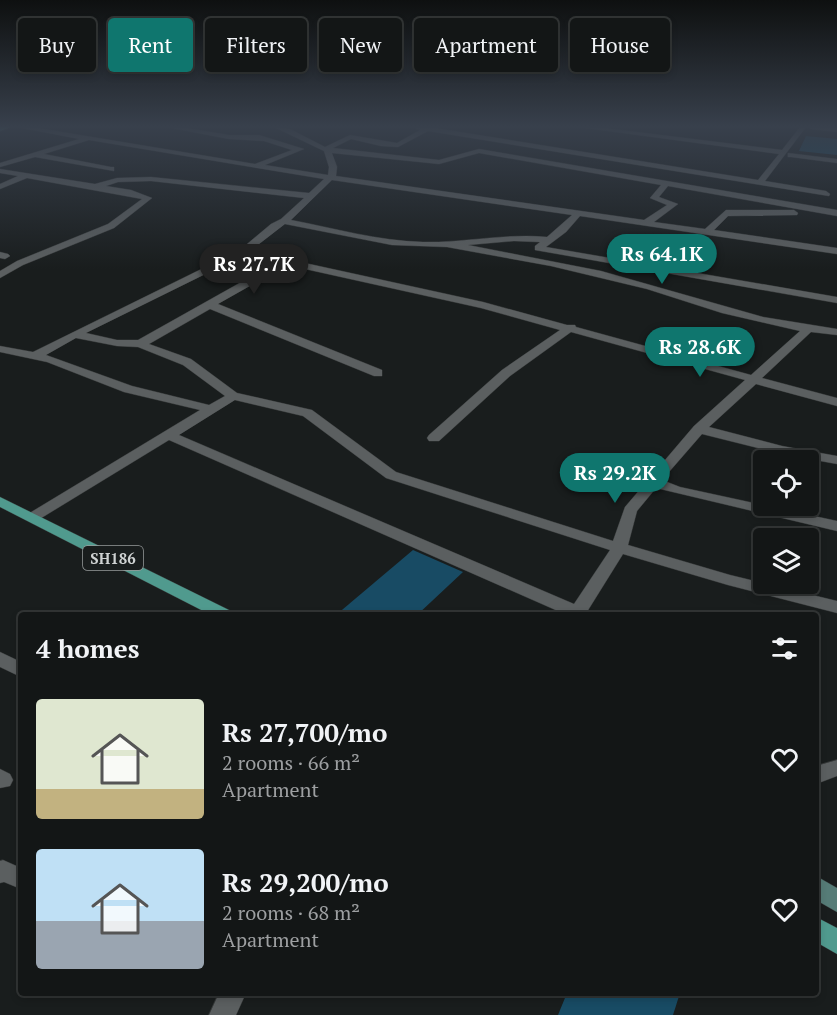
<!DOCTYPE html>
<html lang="en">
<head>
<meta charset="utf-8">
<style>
  :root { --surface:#131616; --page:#202323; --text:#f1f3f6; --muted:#9d9fa1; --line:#323535; --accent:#0f766e }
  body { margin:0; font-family:"PT Serif",serif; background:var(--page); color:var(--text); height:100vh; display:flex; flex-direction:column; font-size:22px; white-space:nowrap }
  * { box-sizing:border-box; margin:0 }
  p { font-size:20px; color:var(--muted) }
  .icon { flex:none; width:33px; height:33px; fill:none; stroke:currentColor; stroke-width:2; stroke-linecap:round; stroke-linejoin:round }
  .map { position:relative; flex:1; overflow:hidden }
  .sheet { position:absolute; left:18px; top:612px; width:801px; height:384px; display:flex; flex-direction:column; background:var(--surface); border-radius:6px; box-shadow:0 3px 9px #0003,0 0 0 2px var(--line) }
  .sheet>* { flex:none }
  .top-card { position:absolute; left:18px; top:18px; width:801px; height:54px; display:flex; gap:12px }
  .buttons { position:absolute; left:753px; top:450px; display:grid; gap:12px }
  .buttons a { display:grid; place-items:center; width:66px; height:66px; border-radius:6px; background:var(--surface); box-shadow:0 3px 9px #0003,0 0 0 2px var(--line); font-size:30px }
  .price { position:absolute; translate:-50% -51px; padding:0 14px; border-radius:21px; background:var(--accent); color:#fff; font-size:20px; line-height:39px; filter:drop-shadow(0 2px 3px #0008) }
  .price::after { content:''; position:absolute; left:50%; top:36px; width:18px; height:14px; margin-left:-9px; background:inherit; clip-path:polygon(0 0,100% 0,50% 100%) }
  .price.on { background:#222; color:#fff }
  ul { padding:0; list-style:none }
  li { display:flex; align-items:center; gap:18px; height:150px; padding:0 18px }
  li span { display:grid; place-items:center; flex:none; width:168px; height:120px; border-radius:6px; color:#555 }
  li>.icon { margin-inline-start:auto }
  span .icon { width:72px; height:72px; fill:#fffc; stroke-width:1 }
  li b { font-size:26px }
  h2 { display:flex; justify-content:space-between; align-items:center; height:72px; padding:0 18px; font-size:26px }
  .tag { padding:0 21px; border-radius:6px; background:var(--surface); box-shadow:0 3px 9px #0003,0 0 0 2px var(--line); font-size:21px; line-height:54px }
  .tag.on { background:var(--accent); color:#fff }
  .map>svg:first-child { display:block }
  .building { fill:#184b64 }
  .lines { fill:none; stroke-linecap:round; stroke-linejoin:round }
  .minor-casing { stroke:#353838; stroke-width:1 }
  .secondary-casing { stroke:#353838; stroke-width:1 }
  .primary-casing { stroke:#353838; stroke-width:1 }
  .trunk-casing { stroke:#353838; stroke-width:2 }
  .minor { fill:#5b5f60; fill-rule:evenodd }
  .secondary { fill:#567c77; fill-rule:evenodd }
  .primary { fill:#509a8e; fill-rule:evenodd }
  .trunk { fill:#4cae9d; fill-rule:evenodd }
  .labels { text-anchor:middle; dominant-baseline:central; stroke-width:6; stroke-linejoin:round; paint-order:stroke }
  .shield { fill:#191d1d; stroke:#989c9c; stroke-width:1.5 }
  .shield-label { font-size:15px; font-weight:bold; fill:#cfd2d2 }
</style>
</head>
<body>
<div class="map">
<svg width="837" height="1015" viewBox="0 0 837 1015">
  <rect width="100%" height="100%" fill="#191d1d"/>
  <g class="building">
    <path d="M806,136L837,139V155L799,151Z"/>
    <path d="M413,550L463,572L417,615H336Z"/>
    <path d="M567,993H680L673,1015H558Z"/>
  </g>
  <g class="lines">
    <g class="minor-casing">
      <g id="minor">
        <path d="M17,127H32L255,164L292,150L264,141L229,139L166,127H181L229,135H259L304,149L265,165L328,175L329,167L324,151L274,127L290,129L325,147L350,135L397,143L420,130L412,127H429L758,180L779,154L578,127H597L782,150L800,127H806L765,181L826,191L830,194L829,196L428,131L398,147L381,146L351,139L333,148L439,160L479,149L837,210V216L668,186L659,197L678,204L654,222L705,229L726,210H794L798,213L797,215L728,216L714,230L837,248V254L580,216L566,232L546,247L837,297V303L535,250V246L540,242L514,241L468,245L601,271L763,317L837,329V335L811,332L762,378L837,398V406L756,384L709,427L782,446L837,456V464L782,454L702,434L662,480L680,487L837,521V531L656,488L637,511L628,545L730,575L837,601V613L728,585L623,554L585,615H567L169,440L38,520H28L25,517L28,514L200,410L124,392L47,362L0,352V346L33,352L240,250L271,224L281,219L304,198L151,181L118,182L106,186L131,190L152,198L114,228L23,265L0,278V271L17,261L108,224L142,199L27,178L0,189V184L18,176L0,173V169L95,184L117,178L151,177L309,193L324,179L89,140L44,154L111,167H114V171L35,157L0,167V163L79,139ZM332,153L439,164L479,153L661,185L650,198L667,205L644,220L336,176L337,167ZM332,180L572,215L547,237C505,233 464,243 423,242C378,241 334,228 291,220ZM285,224L392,245L447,247L551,266L647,289L722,313L800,331L751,375L576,327L575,325H567L483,302L250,251ZM244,255L277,262L138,340H117L86,333ZM287,265L481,308L560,330L502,370L429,435L427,438L429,441H439L510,376L571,332L745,380L694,426L625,507L613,541L396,472L312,410L237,393L191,359L149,344L210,309L374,376H382V370L218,304ZM76,338L117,346L138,347L183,365L225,396L209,405L132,386L46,355ZM235,400L303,416L386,478L610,550L574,604L179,435Z"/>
        <path d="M808,127L837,128V132L811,129Z"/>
        <path d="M788,153L837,159V163L791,157H788Z"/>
        <path d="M0,252L8,254L10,256L5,259L0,258Z"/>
        <path d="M0,652L21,662V677L0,667Z"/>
        <path d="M837,760V776L816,784V766Z"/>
        <path d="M0,769L10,774L13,780L10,786L0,788Z"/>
        <path d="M3,860L21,868V889L4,882L0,883V861Z"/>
        <path d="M219,993H246L236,1015H209Z"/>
      </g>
    </g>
    <g class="secondary-casing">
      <path id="secondary" d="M816,876L837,888V912L816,900Z"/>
    </g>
    <g class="primary-casing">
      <g id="primary">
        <path d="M0,497L231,611L234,615H211L0,507Z"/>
        <path d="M816,917L837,928V954L816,942Z"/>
      </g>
    </g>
    <g class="trunk-casing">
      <path id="trunk" d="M0,127H11L0,131Z"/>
    </g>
    <use href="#minor" class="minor"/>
    <use href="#secondary" class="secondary"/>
    <use href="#primary" class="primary"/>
    <use href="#trunk" class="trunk"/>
  </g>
  <linearGradient id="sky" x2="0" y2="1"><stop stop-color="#0e1010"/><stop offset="0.47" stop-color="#38404c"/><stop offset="1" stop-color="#38404c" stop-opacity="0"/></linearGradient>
  <rect width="837" height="269" fill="url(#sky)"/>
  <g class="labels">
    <rect class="shield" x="83" y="546" width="60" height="24" rx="4.5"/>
    <g class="shield-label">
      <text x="113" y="558">SH186</text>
    </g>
  </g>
</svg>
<div class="buttons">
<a><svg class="icon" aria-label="locate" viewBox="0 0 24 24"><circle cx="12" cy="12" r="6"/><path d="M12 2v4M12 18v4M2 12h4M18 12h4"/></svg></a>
<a><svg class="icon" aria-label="layers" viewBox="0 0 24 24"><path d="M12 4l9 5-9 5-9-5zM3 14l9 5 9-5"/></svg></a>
</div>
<b class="price" style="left:662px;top:285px">Rs 64.1K</b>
<b class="price on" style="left:254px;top:295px">Rs 27.7K</b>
<b class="price" style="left:700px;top:378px">Rs 28.6K</b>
<b class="price" style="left:615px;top:504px">Rs 29.2K</b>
<div class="top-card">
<a class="tag">Buy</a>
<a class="tag on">Rent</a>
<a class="tag">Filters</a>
<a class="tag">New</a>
<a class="tag">Apartment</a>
<a class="tag">House</a>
</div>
<section class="sheet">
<h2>4 homes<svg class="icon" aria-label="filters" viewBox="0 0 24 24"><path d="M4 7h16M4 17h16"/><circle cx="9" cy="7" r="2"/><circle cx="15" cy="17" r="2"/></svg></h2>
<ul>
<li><span style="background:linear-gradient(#dfe7d0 75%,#c2b280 0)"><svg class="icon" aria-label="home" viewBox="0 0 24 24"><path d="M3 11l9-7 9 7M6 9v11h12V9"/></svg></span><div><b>Rs 27,700/mo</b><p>2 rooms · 66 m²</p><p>Apartment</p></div><svg class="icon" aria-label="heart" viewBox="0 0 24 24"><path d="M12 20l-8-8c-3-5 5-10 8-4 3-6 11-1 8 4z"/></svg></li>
<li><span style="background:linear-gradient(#bfe0f5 60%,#9aa5b1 0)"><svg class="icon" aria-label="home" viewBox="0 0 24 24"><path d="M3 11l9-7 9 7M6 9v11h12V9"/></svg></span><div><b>Rs 29,200/mo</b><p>2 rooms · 68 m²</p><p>Apartment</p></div><svg class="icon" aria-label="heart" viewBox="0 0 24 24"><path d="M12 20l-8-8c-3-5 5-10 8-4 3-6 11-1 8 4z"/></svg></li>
</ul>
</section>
</div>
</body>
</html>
